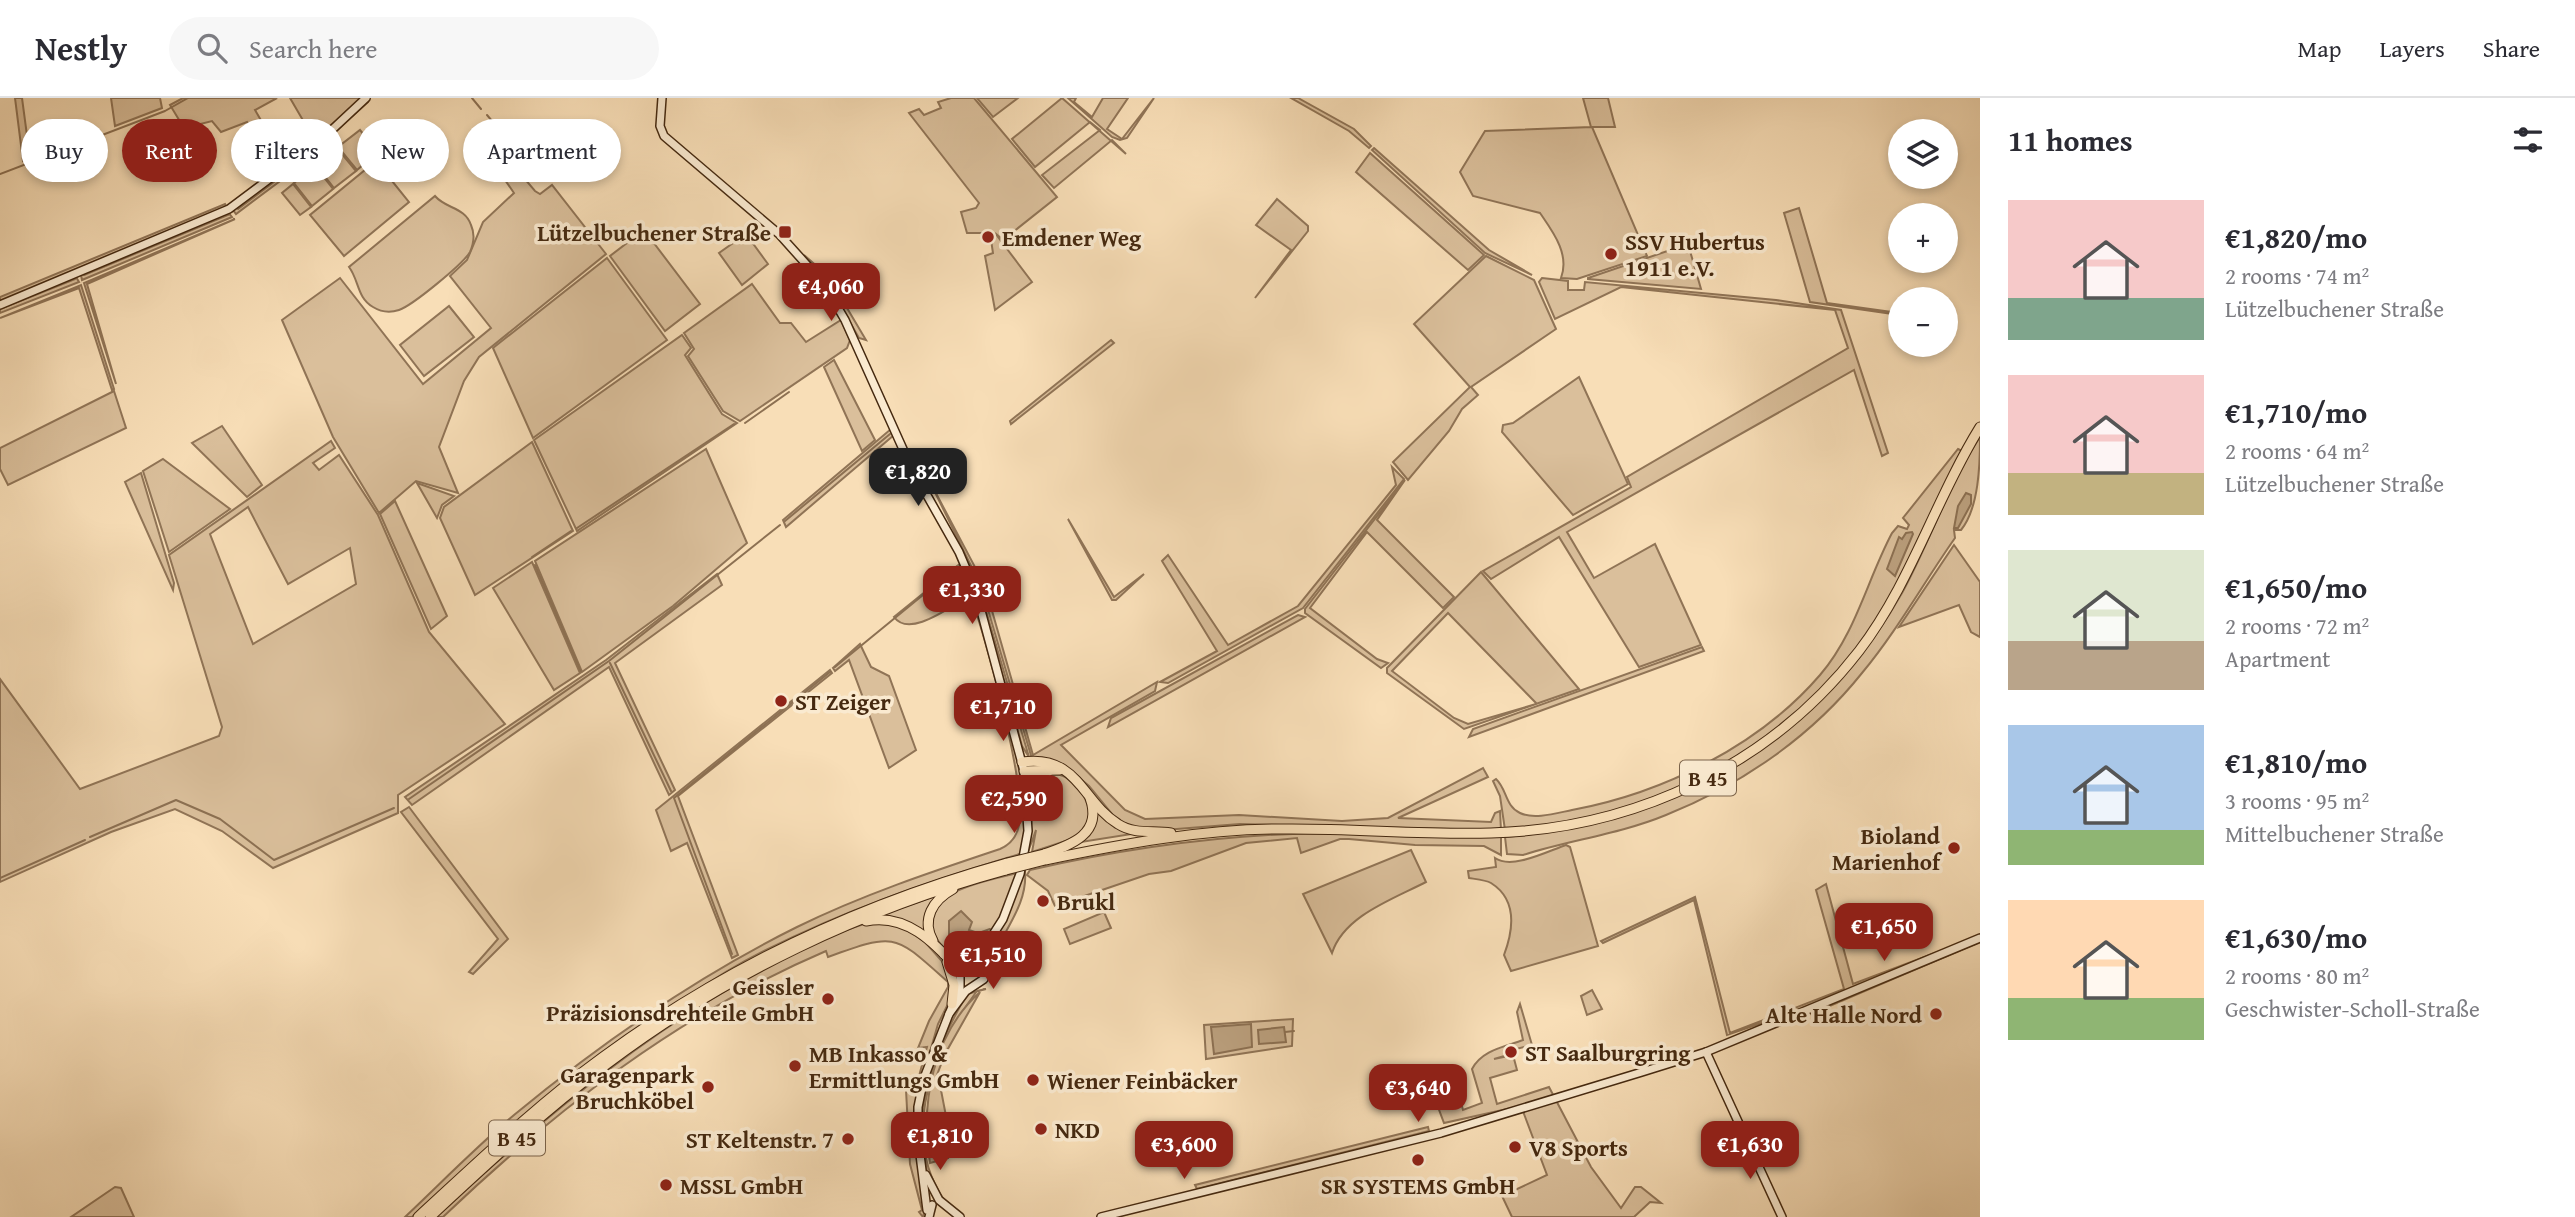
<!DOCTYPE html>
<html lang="en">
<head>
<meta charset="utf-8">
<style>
  :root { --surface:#fff; --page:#f7f7f7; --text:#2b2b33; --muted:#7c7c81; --line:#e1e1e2; --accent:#8f2418 }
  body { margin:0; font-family:"Gentium Book Plus",serif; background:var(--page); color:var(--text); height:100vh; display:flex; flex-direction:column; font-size:26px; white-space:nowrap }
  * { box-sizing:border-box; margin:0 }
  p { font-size:23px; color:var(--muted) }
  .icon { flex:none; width:38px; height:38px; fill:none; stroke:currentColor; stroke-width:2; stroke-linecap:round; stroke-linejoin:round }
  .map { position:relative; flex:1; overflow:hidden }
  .side { display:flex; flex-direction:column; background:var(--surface); width:595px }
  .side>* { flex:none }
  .top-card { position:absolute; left:21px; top:21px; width:665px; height:63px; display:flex; gap:14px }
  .controls { position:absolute; left:1888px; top:21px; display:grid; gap:14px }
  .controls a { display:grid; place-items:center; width:70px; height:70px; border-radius:50%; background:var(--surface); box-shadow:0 4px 10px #0003; font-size:35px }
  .price { position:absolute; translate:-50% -60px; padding:0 16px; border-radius:14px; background:var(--accent); color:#fff; font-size:23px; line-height:46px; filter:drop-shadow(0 2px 4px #0008) }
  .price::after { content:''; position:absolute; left:50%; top:42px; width:21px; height:16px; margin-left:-10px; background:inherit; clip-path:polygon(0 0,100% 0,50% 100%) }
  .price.active { background:#222; color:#fff }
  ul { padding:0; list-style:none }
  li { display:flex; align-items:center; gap:21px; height:175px; padding:0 28px }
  li span { display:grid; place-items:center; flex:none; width:196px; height:140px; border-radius:0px; color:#555 }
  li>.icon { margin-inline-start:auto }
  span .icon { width:84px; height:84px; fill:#fffc; stroke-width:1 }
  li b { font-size:30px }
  h2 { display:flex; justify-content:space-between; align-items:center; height:84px; padding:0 28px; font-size:30px }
  .pill { padding:0 24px; border-radius:32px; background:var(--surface); box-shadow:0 4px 10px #0003; font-size:24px; line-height:63px }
  .pill.active { background:var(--accent); color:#fff }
  header { display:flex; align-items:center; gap:42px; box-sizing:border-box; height:98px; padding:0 35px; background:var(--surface); border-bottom:2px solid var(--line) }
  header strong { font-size:33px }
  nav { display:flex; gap:38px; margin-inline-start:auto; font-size:24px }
  .search { width:490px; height:63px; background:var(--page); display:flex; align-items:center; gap:18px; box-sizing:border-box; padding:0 24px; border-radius:38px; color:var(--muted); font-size:26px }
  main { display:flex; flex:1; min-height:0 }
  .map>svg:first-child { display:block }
  .green { fill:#dabf9b; stroke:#907456; stroke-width:2; fill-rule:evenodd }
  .water { fill:#bba07e; stroke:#8c7052; stroke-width:2 }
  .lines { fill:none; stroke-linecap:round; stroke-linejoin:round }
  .stream { stroke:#8c7052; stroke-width:2 }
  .secondary-casing { stroke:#452910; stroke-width:10 }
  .highway-casing { stroke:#452910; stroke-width:11 }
  .secondary { stroke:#faead0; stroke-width:7 }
  .highway { stroke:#f8deb7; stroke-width:9 }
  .highway-bridge-casing { stroke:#452910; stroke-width:11; stroke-linecap:butt }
  .highway-bridge { stroke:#f8deb7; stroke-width:9 }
  .poi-dot { fill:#8f2418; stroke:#faead0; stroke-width:2.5 }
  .labels { text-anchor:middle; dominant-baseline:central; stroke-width:7; stroke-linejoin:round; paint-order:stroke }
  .shield { fill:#faead0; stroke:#7b634a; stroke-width:2 }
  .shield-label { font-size:21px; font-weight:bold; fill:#452910 }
  .poi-label { font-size:23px; font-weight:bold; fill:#452910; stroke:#faead0; text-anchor:start }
</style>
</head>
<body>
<header>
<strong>Nestly</strong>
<div class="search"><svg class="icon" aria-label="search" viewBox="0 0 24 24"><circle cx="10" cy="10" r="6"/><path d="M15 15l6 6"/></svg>Search here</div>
<nav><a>Map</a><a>Layers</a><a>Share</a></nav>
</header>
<main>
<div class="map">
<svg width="1980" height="1119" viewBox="0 0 1980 1119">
  <rect width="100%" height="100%" fill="#f8deb7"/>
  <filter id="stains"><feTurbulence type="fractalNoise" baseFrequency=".00286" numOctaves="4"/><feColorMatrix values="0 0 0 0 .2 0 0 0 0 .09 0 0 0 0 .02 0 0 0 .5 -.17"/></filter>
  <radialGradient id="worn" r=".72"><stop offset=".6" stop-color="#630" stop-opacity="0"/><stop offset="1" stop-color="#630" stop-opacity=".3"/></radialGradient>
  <g class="green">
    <path d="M15,0H22L30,60L23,63Z"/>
    <path d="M111,0H160L162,10L115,28Z"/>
    <path d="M183,0H277L255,12L266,31L254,38L247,24L221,34L212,23L184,30L170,7Z"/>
    <path d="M290,0H361L315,43Z"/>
    <path d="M951,0H974L1057,99L1003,142L995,135L1032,184L995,212L985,158L993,155L990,135H967L961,114L976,110L979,105L909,15L919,11L924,17L941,10L938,4Z"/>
    <path d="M977,0H1018L993,19Z"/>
    <path d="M1062,0L1126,56L1112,42L1054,90L1042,77L1100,32L1090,24L1035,69L1012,41Z"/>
    <path d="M1068,0H1076L1074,4L1092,19L1103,0H1128L1107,31L1122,41L1154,0L1127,40L1120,42L1112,39Z"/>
    <path d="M1291,0H1298L1354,31L1371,48L1369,50L1349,33Z"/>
    <path d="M1583,0H1608L1615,29H1592L1647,158L1577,181L1561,180C1570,156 1553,134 1540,115L1473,98L1460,74L1485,33L1591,29Z"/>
    <path d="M360,32L378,54L357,72L338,49Z"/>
    <path d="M496,47L535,93L540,96L552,87L606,156L479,259L464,283L439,349L458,395L416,383L379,415L333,339L282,222L340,180L423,286L491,230L450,178L467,162L483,124L514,95L492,63Z"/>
    <path d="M337,50L356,73L334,90L316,67Z"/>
    <path d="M1374,50L1489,152L1532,177L1485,155L1372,52Z"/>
    <path d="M1370,55L1484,157L1468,172L1356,74Z"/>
    <path d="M304,59L307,63L236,116L233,112Z"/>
    <path d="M376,63L409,104L344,158L310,117Z"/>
    <path d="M315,68L333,91L312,108L294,85Z"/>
    <path d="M293,86L311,109L300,117L282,95Z"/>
    <path d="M435,98C446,111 465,109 471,127C475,136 474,145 470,154C463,166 413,207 399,212C390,215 381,214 373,209C357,200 359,182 349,169Z"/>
    <path d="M1277,101L1308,128V133L1255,200L1291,152L1256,127Z"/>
    <path d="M225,106L227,110L0,204V199Z"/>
    <path d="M1799,110L1827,205L1900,215V217L1810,204L1784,115Z"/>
    <path d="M228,114L232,119L82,182L81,177Z"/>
    <path d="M235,121L87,186L116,286L84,185Z"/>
    <path d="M644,132L700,206L665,233L610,158Z"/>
    <path d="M746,136L768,166L742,187L719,155Z"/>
    <path d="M1688,146L1701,191L1588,181V180Z"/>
    <path d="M804,157L828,178L866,242L859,240L828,186Z"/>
    <path d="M1486,158L1534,182L1556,231L1471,289L1478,297L1462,311L1449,333L1408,382L1393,364L1470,289L1414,226Z"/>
    <path d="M607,160L667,242L533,340L493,250Z"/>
    <path d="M76,179L79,184L0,215V209Z"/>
    <path d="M1542,180L1568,183V192H1584L1585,184L1776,202L1841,212L1888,355L1882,358L1854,272L1567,434L1594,480L1655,446L1701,547L1639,569L1559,439L1491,481L1483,473L1631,389L1627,379L1848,250L1835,212L1621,189L1555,221L1539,184Z"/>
    <path d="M752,186L780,225H791L806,244L841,222L850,242L847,250L740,323L723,313L688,258L694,251L684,235Z"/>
    <path d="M81,187L114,291L112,292L79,190L0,220Z"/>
    <path d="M449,208L474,239L424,278L400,247Z"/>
    <path d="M682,237L691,250L685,257L722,316L737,325L577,433L534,342Z"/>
    <path d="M1111,242L1114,245L1011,326L1010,323Z"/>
    <path d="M834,262L875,342L862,353L824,269Z"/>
    <path d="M1579,279L1628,386L1573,417L1502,334L1503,327L1513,325Z"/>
    <path d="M114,293L126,330L8,387L0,371V350Z"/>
    <path d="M222,328L262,387L247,399L192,345Z"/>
    <path d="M891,331L894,337L786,429L783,422Z"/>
    <path d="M1980,339C1980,366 1979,410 1961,432H1954L1955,440C1924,484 1897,533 1862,575C1811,639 1741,687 1666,717C1620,736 1570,742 1523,757L1507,756L1505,739C1674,725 1817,645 1902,495C1930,444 1948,387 1980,339Z"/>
    <path d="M331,343L335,350L313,365L319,372L339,357L378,417L429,534L505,626L398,697V715L273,770L222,733L175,711L111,734L0,784V581L80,691L219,638L222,629L169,457ZM248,409L288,486L350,450L356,486L253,546L210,436Z"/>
    <path d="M532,344L573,433L475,497L440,420L444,409Z"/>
    <path d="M706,351L747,445L673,508L582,574L535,463Z"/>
    <path d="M1958,351L1962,353C1939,401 1918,450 1893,497C1831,610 1713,692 1589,721C1562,728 1532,729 1505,732L1500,698L1493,683L1496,681C1507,691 1505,708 1520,715C1534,722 1557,715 1572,712C1663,695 1759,648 1820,577C1856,535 1867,482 1892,435L1898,428L1907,431L1909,427L1903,420Z"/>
    <path d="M163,361L230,411L169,454L143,373Z"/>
    <path d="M1392,369L1404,381L1303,510L1168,585L1160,584L1217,553L1162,463L1168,457L1228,547L1298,508L1396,387Z"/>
    <path d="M141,375L174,485L173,492L125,384Z"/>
    <path d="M929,382L985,488L1033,657L1157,584L1155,593L1061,647L1125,712L1145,721L1239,717L1342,723L1388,720L1483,670L1488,679L1398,720L1491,724L1495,715L1500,713L1501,732L1240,726L1164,732L1133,729L1116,721L1089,688L1071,673L1032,661L981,488Z"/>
    <path d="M1405,382L1377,422L1454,499L1443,510L1367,434L1310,510L1377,561L1388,565L1381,570L1305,515V511Z"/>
    <path d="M417,385L454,398L442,407L437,420Z"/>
    <path d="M926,387L979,489L1029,659L1022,648L978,489Z"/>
    <path d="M395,403L447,518L431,531L380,416Z"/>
    <path d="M1068,421L1114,499L1144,476L1116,502H1112Z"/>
    <path d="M1954,447L1980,484V539L1971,534L1959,507L1899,529Z"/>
    <path d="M532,464L580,575L554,592L493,490Z"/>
    <path d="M959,467H962C978,503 986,542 997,580C1012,638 1030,695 1023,755C933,782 847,811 764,853C698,886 642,932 584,976C525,1022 467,1068 412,1119H405C441,1085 476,1049 514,1017C600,946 696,879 797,829C862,797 931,774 1000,751C1011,746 1017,738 1019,727C1028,688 978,507 959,467Z"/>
    <path d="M957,468L970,498C952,507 910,541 894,519Z"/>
    <path d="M1481,474L1579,591L1464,631L1387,575V570ZM1448,515L1536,605V606L1468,626L1454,620L1392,573Z"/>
    <path d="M717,476L722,487L615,565L675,692L669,697L609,569L412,707L405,699L606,562Z"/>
    <path d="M1298,517L1305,519L1108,629L1111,620Z"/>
    <path d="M860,546L871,569L889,578L916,652L889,670L849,562L835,573L833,570Z"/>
    <path d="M1702,549L1704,553L1469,639L1473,631Z"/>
    <path d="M830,572L832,575L678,698L738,857L732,860L687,745L671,753L656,712Z"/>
    <path d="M1051,676C1076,676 1087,699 1091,720L1078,739L1032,754L1036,732L1028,754C1031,739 1032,696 1038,687L1037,719L1040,690L1038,682Z"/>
    <path d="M409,709L508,841L473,876L469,874L498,841L401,714Z"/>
    <path d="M1096,712L1132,736L1081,744Z"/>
    <path d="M1349,735L1501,739V757L1484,748L1415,747L1349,741H1340L1301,755L1297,740L1246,745L1171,773L1149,776L1055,808L1048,793L1027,777L1030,772C1135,748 1241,734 1349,735Z"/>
    <path d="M1566,747L1570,749L1598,848L1511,873L1504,857C1513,833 1518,802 1491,785C1486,782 1475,781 1469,780L1468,773L1496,769L1495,760C1512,772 1548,753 1566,747Z"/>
    <path d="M1411,752L1426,784C1391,802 1344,818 1332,855L1303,796Z"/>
    <path d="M1025,773C1028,806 1004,832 992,861C989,867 993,875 993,882L987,862Z"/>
    <path d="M1017,775C1008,798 990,859 963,861C949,856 937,846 933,832C921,792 991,782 1017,775Z"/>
    <path d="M1826,786L1853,886L1980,838L1811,908L1727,937L1694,802L1603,845L1601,843L1695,799L1730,935L1844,891L1816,792Z"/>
    <path d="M935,798L928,837L881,817Z"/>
    <path d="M1104,814L1111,830L1070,846L1064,831Z"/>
    <path d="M867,825L896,826L909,833L925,844L948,870L951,900L938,926L918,995L926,1108L923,1119L919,1114L922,1112L910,1066L906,992L916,989L927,949L918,950L929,923L948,889V884C894,836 897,834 828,859L826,853C681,915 556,1011 443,1119H435C530,1033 625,950 737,886C778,862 822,839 867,825Z"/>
    <path d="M1980,844L1811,916L1810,914Z"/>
    <path d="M986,891L977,893C934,950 899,1035 944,1102C932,1093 926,1073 924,1059C915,997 937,948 967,896Z"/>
    <path d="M1592,892L1602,911L1587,917L1581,898Z"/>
    <path d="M980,894L945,956L937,977H942L944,986L940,987L946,1018L940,1020L948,1060L930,1065C920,1005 933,936 980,894Z"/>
    <path d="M1520,906L1532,947L1508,953V957L1494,961L1513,957L1517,972L1490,980L1497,1006L1549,989L1591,1069L1621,1110L1635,1089H1641L1661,1105L1650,1104L1634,1119H1512L1502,1098L1547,1077L1521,1008L1444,1025L1432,993L1456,986L1463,1012L1482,1005L1472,971C1482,952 1504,949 1523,942L1517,914Z"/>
    <path d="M1293,921L1292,948L1206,961L1204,927Z"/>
    <path d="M1428,1029L1429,1033L1197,1091L1195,1087Z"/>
    <path d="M115,1089L121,1090L134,1119H71Z"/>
  </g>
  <g class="water">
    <path d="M1966,395L1971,397V406L1958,430H1954L1958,408Z"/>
    <path d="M1912,434L1913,436L1895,478L1887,471L1899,439L1902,441L1906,435Z"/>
    <path d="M961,813L972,824L969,832L975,834L977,840L972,841L969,834L967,843L956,845L949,840V823Z"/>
    <path d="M1251,926L1252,949L1214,956L1211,929Z"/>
    <path d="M1284,929L1286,944L1259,946L1258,932Z"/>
  </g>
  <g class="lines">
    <g class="stream">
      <path d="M472,0L481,11"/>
      <path d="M487,17L530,68"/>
      <path d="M332,36L368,4"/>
      <path d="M308,58L323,45"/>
      <path d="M0,76L165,13L188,0"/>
      <path d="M238,111L303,62"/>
      <path d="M84,177L230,116"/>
      <path d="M0,211L75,181"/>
      <path d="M745,325L789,294"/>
      <path d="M785,423L890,336"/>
      <path d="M577,430L734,326"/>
      <path d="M532,459L571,433"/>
      <path d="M535,467L581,574"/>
      <path d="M610,565L671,693"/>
      <path d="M835,569L956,470"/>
      <path d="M409,701L609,563L780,427"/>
      <path d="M90,739L176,702L220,721L274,762L394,710"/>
      <path d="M0,780L85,742"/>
      <path d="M976,836L990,831"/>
      <path d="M964,844L967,856"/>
      <path d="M732,856L674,700L830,574"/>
      <path d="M1285,934L1294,933"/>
    </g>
    <g class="secondary-casing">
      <g id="secondary">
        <path d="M662,0L660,28L664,38L779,136L824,186L845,222L911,369L959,454L976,494L1024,673L1028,733L1020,776L1003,821L978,860L960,870V891L949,916"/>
        <path d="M0,207L229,111L321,42L366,0"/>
        <path d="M1706,954L1782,1119"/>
        <path d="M926,1077L939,1102L960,1119"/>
        <path d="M927,1112L918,1041V1009L924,980L949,916L966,893L984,881L985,861L992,841"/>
        <path d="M929,1119L932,1107"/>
        <path d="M1101,1119L1441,1035L1642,974L1706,954L1980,840"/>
      </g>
    </g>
    <g class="highway-casing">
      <g id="highway">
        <path d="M1022,664C1078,656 1082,704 1118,726C1135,737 1153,732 1171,735"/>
        <path d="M1024,673L1060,672"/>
        <path d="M1027,699L1036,683L1050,672"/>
        <path d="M1044,756C1071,747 1103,736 1090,700"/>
        <path d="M1045,762C1122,746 1203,731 1281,731C1351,730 1421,737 1491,735C1634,731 1770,668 1859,553C1911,485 1935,402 1980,329"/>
        <path d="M866,823C906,815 934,844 959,872"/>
        <path d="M933,843C921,821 933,802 953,791"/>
        <path d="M944,856L965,865"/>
        <path d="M947,864L954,887L952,906"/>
        <path d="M418,1119C478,1064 537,1007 603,959C725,869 860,806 1007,765"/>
        <path d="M430,1119C487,1066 544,1013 607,966C726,876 863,811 1006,772"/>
      </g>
    </g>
    <use href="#secondary" class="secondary"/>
    <use href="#highway" class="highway"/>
    <g class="highway-bridge-casing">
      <g id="highway-bridge">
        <path d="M1007,765L1044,756"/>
        <path d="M1006,772L1045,762"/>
      </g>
    </g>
    <use href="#highway-bridge" class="highway-bridge"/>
  </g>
  <g class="poi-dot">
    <rect x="778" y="127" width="14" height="14" rx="3.5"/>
    <circle cx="988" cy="139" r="7"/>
    <circle cx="1611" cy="156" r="7"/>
    <circle cx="781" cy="603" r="7"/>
    <circle cx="1954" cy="750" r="7"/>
    <circle cx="1043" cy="803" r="7"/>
    <circle cx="828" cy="901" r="7"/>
    <circle cx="1936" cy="916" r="7"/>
    <circle cx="1511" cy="954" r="7"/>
    <circle cx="795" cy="968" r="7"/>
    <circle cx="1033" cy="982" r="7"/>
    <circle cx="708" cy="989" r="7"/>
    <circle cx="1041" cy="1031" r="7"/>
    <circle cx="848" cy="1041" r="7"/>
    <circle cx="1515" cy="1049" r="7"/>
    <circle cx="1418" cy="1062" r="7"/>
    <circle cx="666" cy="1087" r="7"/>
  </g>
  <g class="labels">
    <g class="shield">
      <rect x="1680" y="662.5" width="56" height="35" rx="5"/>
      <rect x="489" y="1022.5" width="56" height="35" rx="5"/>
    </g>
    <g class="shield-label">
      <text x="1708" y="680">B 45</text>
      <text x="517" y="1040">B 45</text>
    </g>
    <g class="poi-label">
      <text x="771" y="134" text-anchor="end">Lützelbuchener Straße</text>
      <text x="1002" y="139">Emdener Weg</text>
      <text x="1625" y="143">SSV Hubertus<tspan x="1625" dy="26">1911 e.V.</tspan></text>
      <text x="795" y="603">ST Zeiger</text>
      <text x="1940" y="737" text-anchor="end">Bioland<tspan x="1940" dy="26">Marienhof</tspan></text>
      <text x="1057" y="803">Brukl</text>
      <text x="814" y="888" text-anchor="end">Geissler<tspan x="814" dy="26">Präzisionsdrehteile GmbH</tspan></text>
      <text x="1922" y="916" text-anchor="end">Alte Halle Nord</text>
      <text x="1525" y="954">ST Saalburgring</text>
      <text x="809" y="955">MB Inkasso &amp;<tspan x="809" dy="26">Ermittlungs GmbH</tspan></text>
      <text x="694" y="976" text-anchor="end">Garagenpark<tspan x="694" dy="26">Bruchköbel</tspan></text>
      <text x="1047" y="982">Wiener Feinbäcker</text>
      <text x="1055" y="1031">NKD</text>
      <text x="834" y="1041" text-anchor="end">ST Keltenstr. 7</text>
      <text x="1529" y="1049">V8 Sports</text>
      <text x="680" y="1087">MSSL GmbH</text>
      <text x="1418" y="1087" text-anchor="middle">SR SYSTEMS GmbH</text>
    </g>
  </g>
  <rect width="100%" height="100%" filter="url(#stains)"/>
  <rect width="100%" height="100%" fill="url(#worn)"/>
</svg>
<div class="controls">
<a><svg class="icon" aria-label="layers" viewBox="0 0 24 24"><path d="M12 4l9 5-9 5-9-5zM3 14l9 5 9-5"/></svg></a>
<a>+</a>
<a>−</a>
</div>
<b class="price" style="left:831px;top:225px">€4,060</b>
<b class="price active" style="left:918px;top:410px">€1,820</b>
<b class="price" style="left:972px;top:528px">€1,330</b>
<b class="price" style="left:1003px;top:645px">€1,710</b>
<b class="price" style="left:1014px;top:737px">€2,590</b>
<b class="price" style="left:1884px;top:865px">€1,650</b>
<b class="price" style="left:993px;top:893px">€1,510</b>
<b class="price" style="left:1418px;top:1026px">€3,640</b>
<b class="price" style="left:940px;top:1074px">€1,810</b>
<b class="price" style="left:1184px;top:1083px">€3,600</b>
<b class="price" style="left:1750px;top:1083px">€1,630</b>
<div class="top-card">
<a class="pill">Buy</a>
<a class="pill active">Rent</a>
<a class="pill">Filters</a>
<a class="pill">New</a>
<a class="pill">Apartment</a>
</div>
</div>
<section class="side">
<h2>11 homes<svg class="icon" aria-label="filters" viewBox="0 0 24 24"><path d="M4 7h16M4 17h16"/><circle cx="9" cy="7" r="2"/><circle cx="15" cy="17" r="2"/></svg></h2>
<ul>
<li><span style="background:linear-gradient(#f6c9c9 70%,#7fa58c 0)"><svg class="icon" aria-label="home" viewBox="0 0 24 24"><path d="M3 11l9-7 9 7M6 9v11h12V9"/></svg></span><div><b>€1,820/mo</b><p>2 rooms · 74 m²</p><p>Lützelbuchener Straße</p></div></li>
<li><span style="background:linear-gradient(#f6c9c9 70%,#c2b280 0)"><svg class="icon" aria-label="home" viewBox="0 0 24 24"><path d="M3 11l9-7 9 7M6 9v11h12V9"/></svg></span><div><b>€1,710/mo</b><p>2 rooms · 64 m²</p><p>Lützelbuchener Straße</p></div></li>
<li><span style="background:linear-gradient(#dfe7d0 65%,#b9a48a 0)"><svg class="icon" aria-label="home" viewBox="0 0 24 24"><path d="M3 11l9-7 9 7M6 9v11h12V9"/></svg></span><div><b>€1,650/mo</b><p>2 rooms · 72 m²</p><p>Apartment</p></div></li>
<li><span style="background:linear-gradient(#a9c7e8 75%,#8fb573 0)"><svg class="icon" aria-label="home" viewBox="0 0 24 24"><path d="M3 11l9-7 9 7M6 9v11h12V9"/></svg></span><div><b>€1,810/mo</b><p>3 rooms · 95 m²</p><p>Mittelbuchener Straße</p></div></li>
<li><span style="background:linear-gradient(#ffd9b3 70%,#8fb573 0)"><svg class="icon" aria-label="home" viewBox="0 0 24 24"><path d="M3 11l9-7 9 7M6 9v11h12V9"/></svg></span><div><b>€1,630/mo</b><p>2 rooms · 80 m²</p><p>Geschwister-Scholl-Straße</p></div></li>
</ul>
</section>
</main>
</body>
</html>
